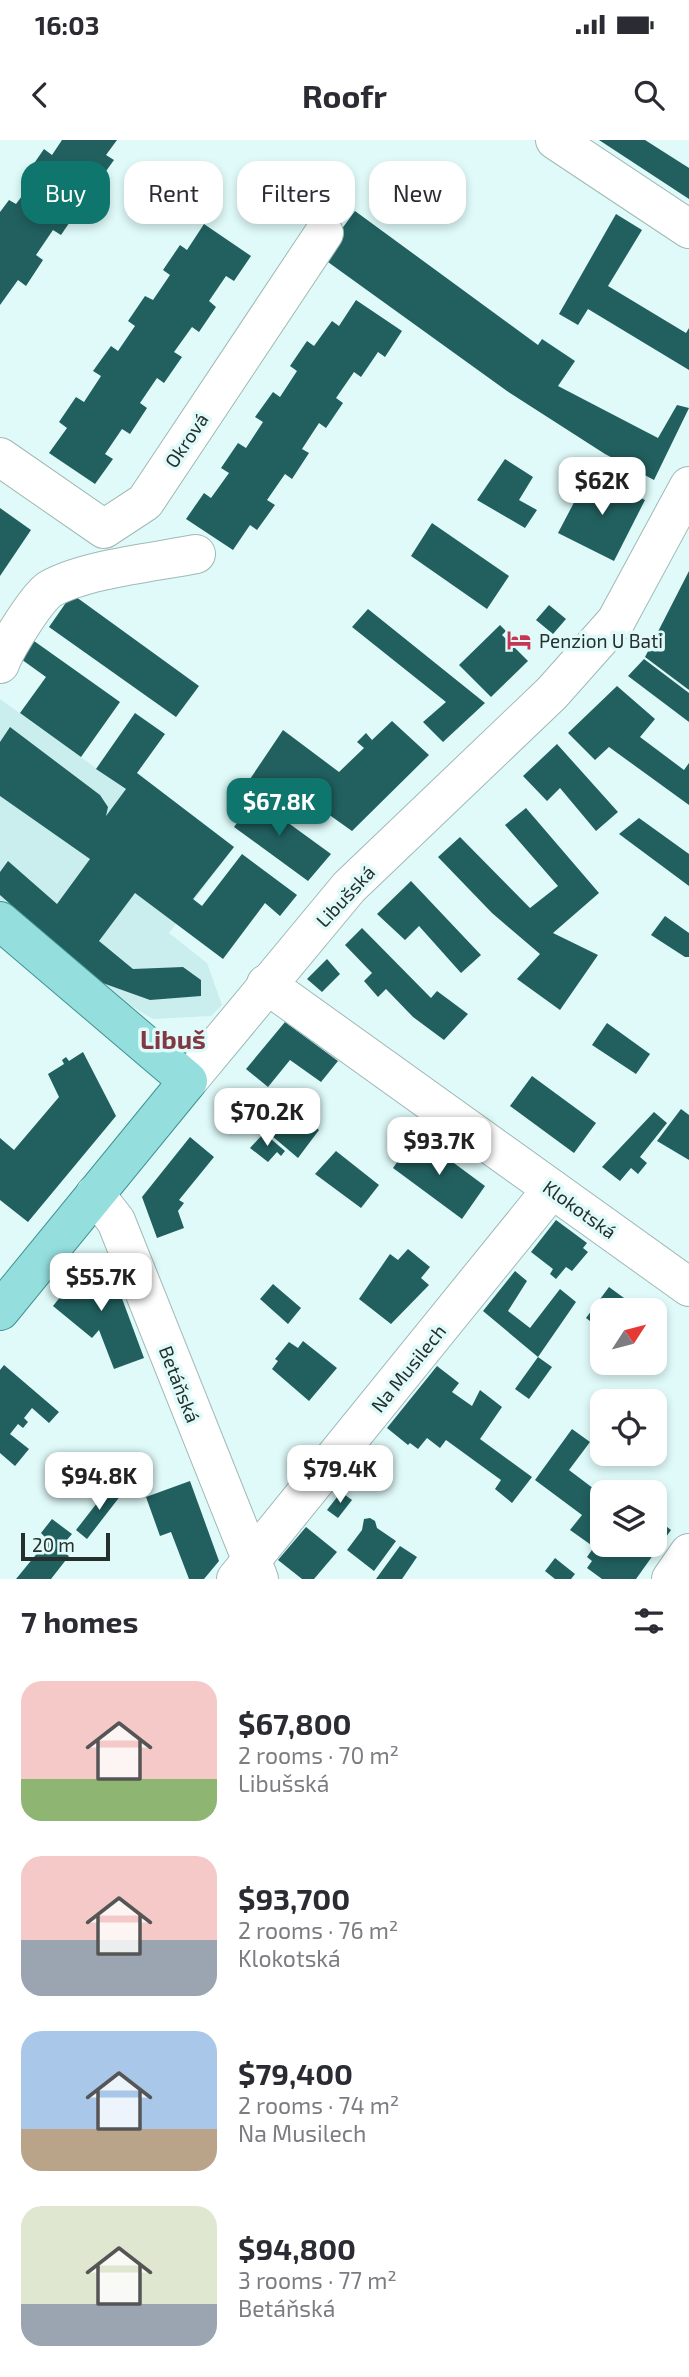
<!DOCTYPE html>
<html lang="en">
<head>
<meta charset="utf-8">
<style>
  :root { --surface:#fff; --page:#f2f2f3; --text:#2b2b33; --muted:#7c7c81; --accent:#0f766e }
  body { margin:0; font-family:"Exo 2",sans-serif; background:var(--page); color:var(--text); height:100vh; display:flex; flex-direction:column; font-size:26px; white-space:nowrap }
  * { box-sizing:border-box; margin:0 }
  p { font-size:23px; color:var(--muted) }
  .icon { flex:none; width:38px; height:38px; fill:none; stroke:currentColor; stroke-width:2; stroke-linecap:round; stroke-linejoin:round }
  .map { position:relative; height:1439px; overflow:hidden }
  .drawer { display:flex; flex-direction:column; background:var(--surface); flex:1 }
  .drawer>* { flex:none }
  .hud { position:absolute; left:21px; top:21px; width:648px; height:63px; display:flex; gap:14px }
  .needle { width:46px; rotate:54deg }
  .controls { position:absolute; left:590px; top:1158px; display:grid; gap:14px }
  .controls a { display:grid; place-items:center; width:77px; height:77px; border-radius:14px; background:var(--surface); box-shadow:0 4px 10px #0003; font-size:35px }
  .scale { position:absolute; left:21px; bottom:18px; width:89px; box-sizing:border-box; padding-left:7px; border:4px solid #242f2e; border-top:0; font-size:19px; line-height:24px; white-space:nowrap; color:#242f2e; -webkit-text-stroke:5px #dffaf9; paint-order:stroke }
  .price { position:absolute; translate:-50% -60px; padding:0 16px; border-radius:14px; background:#fff; color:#222; font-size:23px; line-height:46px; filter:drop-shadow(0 2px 4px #0008) }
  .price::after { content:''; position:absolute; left:50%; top:42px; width:21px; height:16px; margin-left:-10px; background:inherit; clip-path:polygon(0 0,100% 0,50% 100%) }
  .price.selected { background:var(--accent); color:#fff }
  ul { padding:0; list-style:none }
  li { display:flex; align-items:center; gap:21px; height:175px; padding:0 21px }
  li span { display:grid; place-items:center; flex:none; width:196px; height:140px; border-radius:21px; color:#555 }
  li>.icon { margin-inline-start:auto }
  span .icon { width:84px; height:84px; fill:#fffc; stroke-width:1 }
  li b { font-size:30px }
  h2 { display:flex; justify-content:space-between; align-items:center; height:84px; padding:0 21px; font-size:30px }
  .chip { padding:0 24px; border-radius:21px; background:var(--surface); box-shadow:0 4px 10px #0003; font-size:24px; line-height:63px }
  .chip.selected { background:var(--accent); color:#fff }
  .status { display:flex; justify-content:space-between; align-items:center; height:49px; padding:0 35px; background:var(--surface); direction:ltr }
  .status svg { height:19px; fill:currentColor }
  header { display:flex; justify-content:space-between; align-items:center; height:91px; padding:0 21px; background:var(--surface); font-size:32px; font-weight:700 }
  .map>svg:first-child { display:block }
  .built { fill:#caeeed }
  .building { fill:#21605f }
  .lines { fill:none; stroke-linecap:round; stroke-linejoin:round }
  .minor-casing { stroke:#9fb9b8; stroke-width:40 }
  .major-casing { stroke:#3f9291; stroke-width:40 }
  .minor { stroke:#fff; stroke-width:38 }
  .major { stroke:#94dedd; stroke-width:38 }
  .labels { text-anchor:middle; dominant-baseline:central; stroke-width:7; stroke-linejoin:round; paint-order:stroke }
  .street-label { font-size:19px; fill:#242f2e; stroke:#dffaf9 }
  .poi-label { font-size:19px; fill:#242f2e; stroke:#dffaf9; text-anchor:start }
  .district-label { font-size:26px; font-weight:bold; fill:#813842; stroke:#dffaf9 }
</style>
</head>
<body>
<div class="status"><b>16:03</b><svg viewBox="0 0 49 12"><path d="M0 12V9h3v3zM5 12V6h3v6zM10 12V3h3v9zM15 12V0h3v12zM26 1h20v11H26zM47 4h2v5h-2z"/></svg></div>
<header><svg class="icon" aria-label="back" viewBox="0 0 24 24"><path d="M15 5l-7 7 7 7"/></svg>Roofr<svg class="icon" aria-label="search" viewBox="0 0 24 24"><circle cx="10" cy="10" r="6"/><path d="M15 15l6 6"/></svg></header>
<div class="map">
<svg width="689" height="1439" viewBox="0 0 689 1439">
  <rect width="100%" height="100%" fill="#dffaf9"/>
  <path class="built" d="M0,559L125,649L137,633L234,707L169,793L207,823L222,865L211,876L153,879L94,845L0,761Z"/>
  <g class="building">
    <path d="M62,0H117L106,15L114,20L96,45L88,40L71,65L78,70L61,95L53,90L36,115L43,120L26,146L18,140L0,165V72L9,60L16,64L34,40L26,35L44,9L52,15Z"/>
    <path d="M599,0H645L689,28V59Z"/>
    <path d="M355,71L538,205L542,199L575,221L558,246L658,298L677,265L689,268L654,340L605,314L507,251L321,117Z"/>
    <path d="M616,74L642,90L608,146L686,193L689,188V230L588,169L578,185L559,174Z"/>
    <path d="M204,84L251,116L234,141L226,136L209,161L216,167L199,192L192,187L174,212L182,217L164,243L157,238L140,263L147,268L130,294L122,289L105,314L113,319L95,344L49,313L67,288L59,282L76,257L84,262L101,236L93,231L111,206L118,211L135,186L128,181L145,156L153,160L170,135L163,130L180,105L187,110Z"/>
    <path d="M356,160L402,191L385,217L378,212L361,237L354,232L336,258L343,263L326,288L319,283L302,309L309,313L292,339L285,334L267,360L275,365L257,390L250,385L233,410L186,379L204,353L211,358L229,333L221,328L238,303L246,308L263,282L255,277L273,252L280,257L297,231L290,226L307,201L314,206L332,181L339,186Z"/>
    <path d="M505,319L533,337L519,360L537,370L525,388L477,360Z"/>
    <path d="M590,332L645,360L614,421L558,393Z"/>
    <path d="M0,368L31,390L0,436Z"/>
    <path d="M432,383L509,436L487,469L411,416Z"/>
    <path d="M689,431V550L645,517Z"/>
    <path d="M72,454L199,546L176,577L49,487Z"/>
    <path d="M549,465L566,479L553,494L536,480Z"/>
    <path d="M368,469L485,563L443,602L423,582L446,562L352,487Z"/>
    <path d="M500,485L506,491L502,495L528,521L491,557L459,525Z"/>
    <path d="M27,496L120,562L81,617L20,573L46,537L14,514Z"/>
    <path d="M644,519L689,553V582L628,536Z"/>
    <path d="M617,546L655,579L640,597L684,630L689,623V665L609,607L595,620L568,593Z"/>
    <path d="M135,573L165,594L137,633L234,707L193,759L202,766L242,714L297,755L280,776L265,763L223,819L135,753L99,801L133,829L183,827L201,840V856L150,860L97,841L0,755V732L8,721L57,764L90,719L0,656V602L10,587L100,655L108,667L106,676L126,649L96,629Z"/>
    <path d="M392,581L429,615L352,691L283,642L268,661L246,645L283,590L339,632L364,608L357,602L366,593L372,600Z"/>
    <path d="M557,604L618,672L596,691L560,648L547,661L523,636Z"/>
    <path d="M247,653L331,714L308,741L234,687L239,680L231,674Z"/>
    <path d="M526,668L599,753L553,793L598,815L560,870L517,839L540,814L492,773L438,717L460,697L530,768L558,746L505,685Z"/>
    <path d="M639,678L689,714V746L619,694Z"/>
    <path d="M411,741L481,815L461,833L419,786L405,800L377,774Z"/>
    <path d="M665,776L689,793V817H685L651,795Z"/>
    <path d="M362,788L431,858L437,851L468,874L444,900L413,877L386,849L378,857L364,841L372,833L345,805Z"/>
    <path d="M327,819L340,834L322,852L307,839Z"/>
    <path d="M285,882L338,921L321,942L290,920L268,947L246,929Z"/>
    <path d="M607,883L650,914L636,934L592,905Z"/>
    <path d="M83,912L116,976L28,1082L0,1060V998L14,1010L59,957L48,934L64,924L62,920L66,917L69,921Z"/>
    <path d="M532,936L596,983L574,1013L510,966Z"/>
    <path d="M681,969L689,975V1020L657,1001Z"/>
    <path d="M654,972L667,983L640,1017L647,1023L638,1034L631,1028L620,1041L602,1027Z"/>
    <path d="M280,973L290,983L299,973L319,990L298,1018L265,990Z"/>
    <path d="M264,993L285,1011L281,1016L277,1012L268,1022L250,1008Z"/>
    <path d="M416,995L485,1046L462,1079L393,1028Z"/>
    <path d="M190,997L214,1017L179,1060L184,1063L178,1071L184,1088L157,1098L142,1057Z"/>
    <path d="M336,1011L379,1045L361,1068L315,1034Z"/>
    <path d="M556,1080L587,1103L583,1108L588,1112L572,1131L566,1127L556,1139L550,1134L553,1129L531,1112Z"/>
    <path d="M408,1109L430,1127L421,1138L429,1145L391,1184L359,1159L390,1114L398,1120Z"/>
    <path d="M88,1122L110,1126L144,1218L114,1229L99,1190L92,1198L53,1166Z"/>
    <path d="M515,1131L527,1141L508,1171L530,1188L560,1149L576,1162L538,1217L483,1171Z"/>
    <path d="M273,1144L301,1168L288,1184L260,1159Z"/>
    <path d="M609,1147L635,1166L632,1171H602V1190L586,1178Z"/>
    <path d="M303,1201L337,1228L309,1261L272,1229L278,1221L275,1219L289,1202L298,1208Z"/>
    <path d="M538,1217L552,1227L529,1259L515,1249Z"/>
    <path d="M4,1225L59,1272L49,1283L32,1268L24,1278L28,1282L23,1288L18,1284L10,1294L29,1309L15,1326L0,1313V1230Z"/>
    <path d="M437,1226L459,1243L452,1252L472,1266L480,1250L502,1267L480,1299L532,1337L512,1363L495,1349L501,1340L446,1300L440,1308L427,1298L418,1309L410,1303L408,1305L387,1288Z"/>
    <path d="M572,1289L590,1302L569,1330L602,1355V1405H654V1377L671,1390L636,1439H602L587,1428L592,1421L587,1417L594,1407L570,1390L582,1375L535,1340Z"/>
    <path d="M190,1341L219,1421L204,1439H189L171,1392L160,1396L146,1357Z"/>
    <path d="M111,1345L121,1355L87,1399L76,1390Z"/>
    <path d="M341,1352L352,1360L338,1378L327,1370Z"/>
    <path d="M370,1378L375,1381L377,1388L396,1401L374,1431L347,1410L362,1390L364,1379Z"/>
    <path d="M52,1379L72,1394L59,1409L69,1416L51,1439H16L48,1400L41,1393Z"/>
    <path d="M306,1387L337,1412L314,1439H302L278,1420Z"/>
    <path d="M400,1406L417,1417L402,1439H376Z"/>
    <path d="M555,1418L575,1434L571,1439H555L545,1431Z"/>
  </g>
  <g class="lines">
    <g class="minor-casing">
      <g id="minor">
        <path d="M555,0L689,89"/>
        <path d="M0,317L104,389L145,362L324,93"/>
        <path d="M0,524C5,509 37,457 50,449C85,429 155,422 196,414"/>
        <path d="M266,844L689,1147"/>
        <path d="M188,941L349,747L552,553L616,481L689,346"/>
        <path d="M95,1054L116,1081L259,1439"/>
        <path d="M236,1439L552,1049"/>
        <path d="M671,1439L689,1413"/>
      </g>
    </g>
    <g class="major-casing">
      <path id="major" d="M0,781L188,941L0,1171"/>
    </g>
    <use href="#minor" class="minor"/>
    <use href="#major" class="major"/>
  </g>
  <defs>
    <g id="hotel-bare" transform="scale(1.89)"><path d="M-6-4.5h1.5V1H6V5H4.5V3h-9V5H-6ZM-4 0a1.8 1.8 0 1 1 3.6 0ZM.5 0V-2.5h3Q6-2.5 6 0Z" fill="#c63552" stroke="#dffaf9" stroke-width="2.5" paint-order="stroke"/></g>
  </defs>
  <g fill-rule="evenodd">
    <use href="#hotel-bare" x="519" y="500"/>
  </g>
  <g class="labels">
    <g class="street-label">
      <text transform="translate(186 300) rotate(-56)">Okrová</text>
      <text transform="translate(345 756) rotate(-47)">Libušská</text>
      <text transform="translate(580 1069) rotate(36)">Klokotská</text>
      <text transform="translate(408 1228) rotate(-51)">Na Musilech</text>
      <text transform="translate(180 1244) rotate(69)">Betáňská</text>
    </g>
    <g class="poi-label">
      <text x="539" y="500">Penzion U Bati</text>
    </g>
    <g class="district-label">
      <text x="173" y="898">Libuš</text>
    </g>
  </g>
</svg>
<div class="controls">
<a><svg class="needle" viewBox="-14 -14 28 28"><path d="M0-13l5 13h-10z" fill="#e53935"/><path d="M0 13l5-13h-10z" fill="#7c7c81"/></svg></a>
<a><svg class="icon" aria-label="locate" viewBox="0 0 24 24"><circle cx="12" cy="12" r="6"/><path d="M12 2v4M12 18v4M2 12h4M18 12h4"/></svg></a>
<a><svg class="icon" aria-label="layers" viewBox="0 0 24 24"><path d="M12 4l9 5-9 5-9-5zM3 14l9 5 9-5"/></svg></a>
</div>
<div class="scale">20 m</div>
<b class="price" style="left:602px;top:377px">$62K</b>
<b class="price selected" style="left:279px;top:698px">$67.8K</b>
<b class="price" style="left:267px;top:1008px">$70.2K</b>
<b class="price" style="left:439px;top:1037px">$93.7K</b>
<b class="price" style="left:101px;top:1173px">$55.7K</b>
<b class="price" style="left:340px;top:1365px">$79.4K</b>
<b class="price" style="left:99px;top:1372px">$94.8K</b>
<div class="hud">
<a class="chip selected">Buy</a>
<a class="chip">Rent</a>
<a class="chip">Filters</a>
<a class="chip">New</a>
</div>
</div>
<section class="drawer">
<h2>7 homes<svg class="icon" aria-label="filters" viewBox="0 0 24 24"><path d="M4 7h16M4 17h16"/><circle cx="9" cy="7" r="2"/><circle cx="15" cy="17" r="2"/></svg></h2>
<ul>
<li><span style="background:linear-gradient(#f6c9c9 70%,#8fb573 0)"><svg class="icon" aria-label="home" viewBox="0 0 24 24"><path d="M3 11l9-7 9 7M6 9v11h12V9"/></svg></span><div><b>$67,800</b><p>2 rooms · 70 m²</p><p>Libušská</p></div></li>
<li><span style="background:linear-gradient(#f6c9c9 60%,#9aa5b1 0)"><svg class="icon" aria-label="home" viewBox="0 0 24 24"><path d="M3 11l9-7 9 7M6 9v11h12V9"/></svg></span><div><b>$93,700</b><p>2 rooms · 76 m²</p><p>Klokotská</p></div></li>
<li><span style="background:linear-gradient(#a9c7e8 70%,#b9a48a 0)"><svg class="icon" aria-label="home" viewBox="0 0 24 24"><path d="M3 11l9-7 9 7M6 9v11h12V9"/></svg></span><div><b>$79,400</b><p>2 rooms · 74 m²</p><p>Na Musilech</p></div></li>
<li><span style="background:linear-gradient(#dfe7d0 70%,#9aa5b1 0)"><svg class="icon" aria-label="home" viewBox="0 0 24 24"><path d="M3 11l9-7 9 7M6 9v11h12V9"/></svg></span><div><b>$94,800</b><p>3 rooms · 77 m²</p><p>Betáňská</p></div></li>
</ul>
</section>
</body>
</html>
